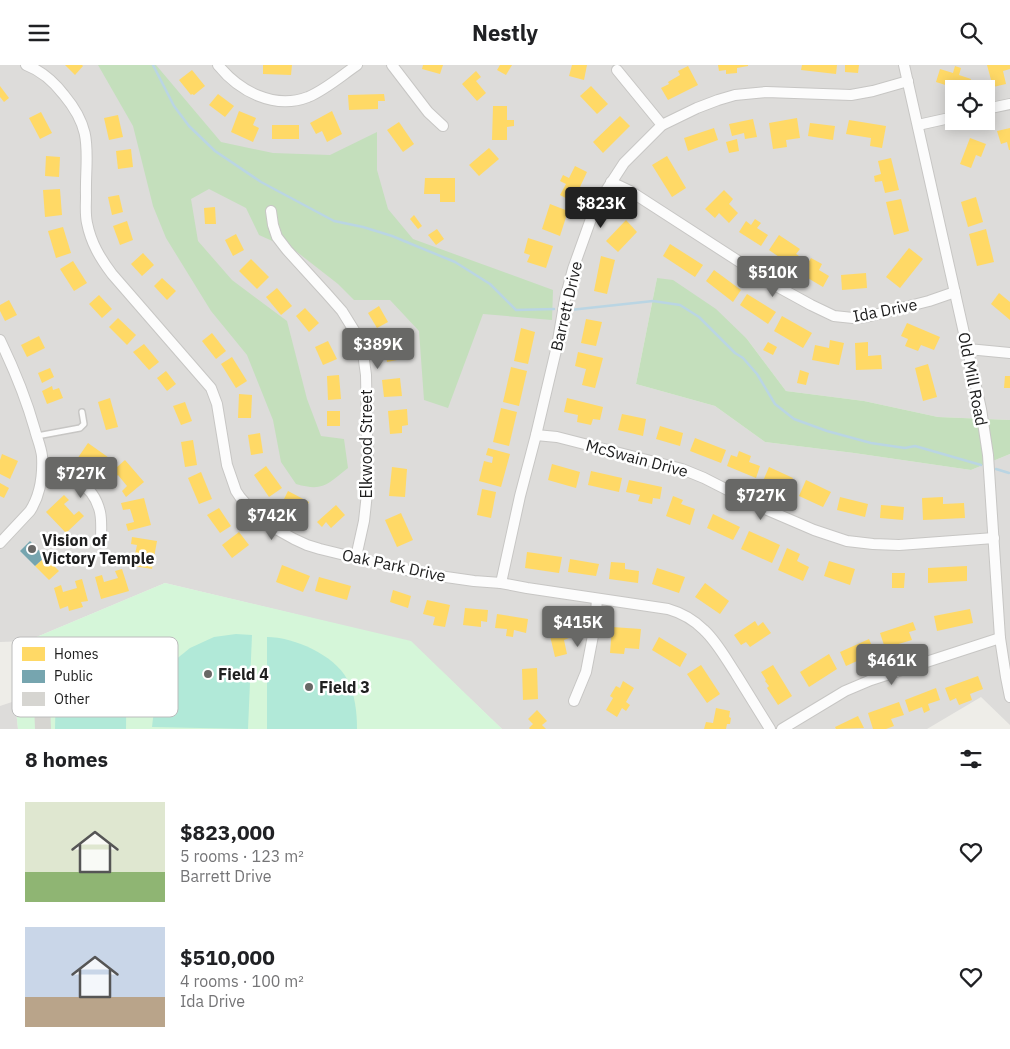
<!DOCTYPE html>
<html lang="en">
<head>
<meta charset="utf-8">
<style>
  :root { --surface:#fff; --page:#f2f2f2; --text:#202124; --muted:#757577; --accent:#686866 }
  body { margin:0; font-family:"IBM Plex Sans",sans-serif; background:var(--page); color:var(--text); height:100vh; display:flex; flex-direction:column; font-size:19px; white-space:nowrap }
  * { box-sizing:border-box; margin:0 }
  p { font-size:16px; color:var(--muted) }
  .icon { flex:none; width:28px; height:28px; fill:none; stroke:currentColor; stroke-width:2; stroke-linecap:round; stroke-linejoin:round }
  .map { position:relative; height:664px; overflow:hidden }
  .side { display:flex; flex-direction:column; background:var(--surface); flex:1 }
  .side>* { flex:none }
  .buttons { position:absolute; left:945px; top:15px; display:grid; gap:10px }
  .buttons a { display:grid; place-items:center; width:50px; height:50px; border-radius:0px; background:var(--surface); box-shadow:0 2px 12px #0003; font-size:25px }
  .price { position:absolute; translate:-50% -42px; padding:0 11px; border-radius:5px; background:var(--accent); color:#fff; font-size:16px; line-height:32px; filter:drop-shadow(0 1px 2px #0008) }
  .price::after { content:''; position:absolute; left:50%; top:30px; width:15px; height:11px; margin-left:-8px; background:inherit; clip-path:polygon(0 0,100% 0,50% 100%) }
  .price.selected { background:#222; color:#fff }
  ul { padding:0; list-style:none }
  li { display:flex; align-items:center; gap:15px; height:125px; padding:0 25px }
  li span { display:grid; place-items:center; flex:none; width:140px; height:100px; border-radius:0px; color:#555 }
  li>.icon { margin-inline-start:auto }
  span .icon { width:60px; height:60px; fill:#fffc; stroke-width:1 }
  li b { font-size:21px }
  h2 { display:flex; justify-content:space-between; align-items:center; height:60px; padding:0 25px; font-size:21px }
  header { display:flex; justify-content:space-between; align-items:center; height:65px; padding:0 25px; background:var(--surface); font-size:22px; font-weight:800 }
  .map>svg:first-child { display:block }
  .residential { fill:#dddcda; fill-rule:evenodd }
  .forest { fill:#c4dfbc }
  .park { fill:#d5f6d9 }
  .pitch { fill:#b1e9d8 }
  .homes { fill:#ffd966 }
  .public { fill:#76a5af }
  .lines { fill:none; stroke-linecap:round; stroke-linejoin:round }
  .stream { stroke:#bad5e3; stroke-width:2.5 }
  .building { fill:#d6d5d1 }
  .service-casing { stroke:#c7c6c4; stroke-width:8 }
  .minor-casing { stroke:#c7c6c4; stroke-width:12 }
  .service { stroke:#fcfcfc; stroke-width:5 }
  .minor { stroke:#fcfcfc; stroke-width:10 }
  .poi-dot { fill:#686866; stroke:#fff; stroke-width:2 }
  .labels { text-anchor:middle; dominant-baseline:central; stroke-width:5; stroke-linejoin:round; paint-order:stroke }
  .street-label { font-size:16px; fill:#202020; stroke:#fff }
  .poi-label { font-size:16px; font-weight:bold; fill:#202020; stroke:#fff; text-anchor:start }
  .key { fill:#fff; stroke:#bcbcbc; stroke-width:1 }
  .key-label { font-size:14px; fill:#202020 }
</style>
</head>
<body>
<header><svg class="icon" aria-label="menu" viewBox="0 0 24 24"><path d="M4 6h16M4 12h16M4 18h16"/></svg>Nestly<svg class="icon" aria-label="search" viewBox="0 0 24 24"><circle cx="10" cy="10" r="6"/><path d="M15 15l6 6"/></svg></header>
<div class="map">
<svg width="1010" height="664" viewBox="0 0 1010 664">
  <rect width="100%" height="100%" fill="#eeede8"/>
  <g class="residential">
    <path d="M0,0H1010V355L938,352L864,336L786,326L747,274L657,213L636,319L715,341L765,377L854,388L971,405L1010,389V660L981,632L927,664H502L411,577L165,518L27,576L0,577ZM954,24H986V56H954Z"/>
    <path d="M15,636L18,664H0V641Z"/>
  </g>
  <g class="forest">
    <path d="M98,0H156L221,77L273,88L330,90L377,67V105L388,144L413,174L553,225L552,255L483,249L448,343L424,335L419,266L390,235H354L338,219L297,187L259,170L246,143L209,124L191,134L198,176L232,215L287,256L307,334L321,371L344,374L348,403C327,419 324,427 296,419L281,397L273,355L247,290L211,246L166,173L153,141L133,61Z"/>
    <path d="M657,213L673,215L716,244L747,274L786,326L864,336L938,352L1010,355V389L971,405L854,388L765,377L715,341L636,319Z"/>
  </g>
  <path class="park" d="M165,518L411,576L502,664H18L15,636L46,632L27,576Z"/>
  <g class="pitch">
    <path d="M236,569L252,570L248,664L152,662L155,636L159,622L174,596L190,583L214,572Z"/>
    <path d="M267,572C294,572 334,590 347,614C355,629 357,647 357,664H267Z"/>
    <path d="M57,575L127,576L126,664H55Z"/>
  </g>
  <g class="homes">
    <path d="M65,0H82L83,1L75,10Z"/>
    <path d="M263,0H292L291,10L263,9Z"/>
    <path d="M423,0H443L440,9L422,4Z"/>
    <path d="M500,0H512L506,10L497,5Z"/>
    <path d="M572,0H587L584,15L569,11Z"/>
    <path d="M718,0H748V1L737,3V8L726,9V5L719,6Z"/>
    <path d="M802,0H837L836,9L801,5Z"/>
    <path d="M845,0H859L858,8L845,7Z"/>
    <path d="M987,0H1010V4L1003,6L1006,19L993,22Z"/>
    <path d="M688,1L698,20L668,35L661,23L669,19L668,17L680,10L678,6Z"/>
    <path d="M955,1L961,3L959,10L971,14L968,24H958L936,17L940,4L953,8Z"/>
    <path d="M192,5L205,21L194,30L192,29L191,30L179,15Z"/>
    <path d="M476,6L481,12L476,16L486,28L477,36L462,19Z"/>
    <path d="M0,21L9,33L4,37L0,32Z"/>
    <path d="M591,21L608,39L597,49L580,31Z"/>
    <path d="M218,29L234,41L225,52L209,40Z"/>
    <path d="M384,29L385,36H378V44L349,45L348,30Z"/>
    <path d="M493,41H507V55H514V61L507,62V75H492Z"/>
    <path d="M239,46L256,53L253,60L259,63L253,77L231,67Z"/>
    <path d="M332,46L342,69L327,77L322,66L316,69L310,58Z"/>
    <path d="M41,47L52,68L40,74L29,53Z"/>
    <path d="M118,50L123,72L109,75L104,53Z"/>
    <path d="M620,51L630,61L603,88L593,77Z"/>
    <path d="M797,53L800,73L786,75L787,82L773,84L769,58Z"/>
    <path d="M753,54L757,72L745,74L744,68L732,71L729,59Z"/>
    <path d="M849,55L886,61L882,83L870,81L871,73L846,69Z"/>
    <path d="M399,57L414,79L403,87L387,65Z"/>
    <path d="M810,58L835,61L833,75L808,71Z"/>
    <rect x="272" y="60" width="27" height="14"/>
    <path d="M714,63L718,75L688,86L684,73Z"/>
    <path d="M1010,63V85H1009L1007,77L1001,79L997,66Z"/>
    <path d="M970,73L986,79L981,92L976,90L971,103L960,99Z"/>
    <path d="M737,74L739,86L729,88L726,77Z"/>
    <path d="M489,83L499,94L479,111L469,100Z"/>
    <path d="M131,84L133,102L118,104L116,86Z"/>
    <path d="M46,91L60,92L59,112L45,111Z"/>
    <path d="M667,91L686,123L672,132L652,100Z"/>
    <path d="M891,93L899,125L885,128L882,116L875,117L874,111L881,109L878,96Z"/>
    <path d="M575,101L587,107L573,137L560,130L566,119L560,116L563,110L569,113Z"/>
    <path d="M425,113H455V137H440V129H424Z"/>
    <path d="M60,124L62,150L45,152L43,125Z"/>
    <path d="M724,125L733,134L729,139L738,148L729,158L719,148L715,153L705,144Z"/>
    <path d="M119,130L123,147L112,150L108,132Z"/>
    <path d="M976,132L983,157L968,162L961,137Z"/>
    <path d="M901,134L909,166L894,170L886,137Z"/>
    <path d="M550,139L568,146L560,171L542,164Z"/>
    <path d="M215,142L216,159H205L204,143Z"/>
    <path d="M414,150L422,161L418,164L410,154Z"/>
    <path d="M755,154L761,158L757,163L768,170L761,181L739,167L746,156L751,160Z"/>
    <path d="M626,155L637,167L618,187L606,176Z"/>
    <path d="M127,156L133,175L120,180L113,161Z"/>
    <path d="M63,162L71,188L56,193L48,166Z"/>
    <path d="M437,164L444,174L436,180L428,170Z"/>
    <path d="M986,164L994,197L977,201L969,169Z"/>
    <path d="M236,169L244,185L233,191L225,175Z"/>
    <path d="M779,170L800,184L796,189L802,193L795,203L769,185Z"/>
    <path d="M528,173L553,181L546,203L527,197L530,190L524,188Z"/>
    <path d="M670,179L703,200L695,212L663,191Z"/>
    <path d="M909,183L923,194L900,223L886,212Z"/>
    <path d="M143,188L154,200L142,211L131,199Z"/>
    <path d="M601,191L615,195L607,229L594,226Z"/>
    <path d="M811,193L822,199L819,205L829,211L823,222L801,209Z"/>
    <path d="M251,194L269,212L257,224L239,206Z"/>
    <path d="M73,196L87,218L74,226L60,204Z"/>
    <path d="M714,205L741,225L733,237L706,216Z"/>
    <path d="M866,208L867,223L842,225L841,210Z"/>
    <path d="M162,213L176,226L167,235L154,221Z"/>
    <path d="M277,223L292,241L281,250L266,232Z"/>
    <path d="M999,228L1010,237V255L991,239Z"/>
    <path d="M747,229L776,247L768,259L740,240Z"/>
    <path d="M99,230L112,244L102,253L89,239Z"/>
    <path d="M9,235L17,250L5,256L0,246V240Z"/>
    <path d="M379,241L388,257L377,263L368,248Z"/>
    <path d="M305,243L319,258L309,267L296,251Z"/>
    <path d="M782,251L812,268L803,283L774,266Z"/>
    <path d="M118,253L136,270L127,280L109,262Z"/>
    <path d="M586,254L602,257L596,281L581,278Z"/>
    <path d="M907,258L940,272L934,285L921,280L918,286L905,281L908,274L901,271Z"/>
    <path d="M521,263L535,267L528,299L514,296Z"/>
    <path d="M212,268L226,286L216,294L202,276Z"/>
    <path d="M39,271L45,283L27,292L21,280Z"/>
    <path d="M398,274L402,294L387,297L384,277Z"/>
    <path d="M830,275L844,278L839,300L812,295L815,280L829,283Z"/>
    <path d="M328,276L337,294L323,300L315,282Z"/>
    <path d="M768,277L777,282L773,290L763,285Z"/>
    <path d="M868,277V291L881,290L882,304L856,305L855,278Z"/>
    <path d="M144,279L159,297L149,305L133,287Z"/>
    <path d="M578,287L603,293L595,323L582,320L586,304L575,301Z"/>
    <path d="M232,292L247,316L236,323L221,299Z"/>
    <path d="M928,299L937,332L923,336L915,303Z"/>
    <path d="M511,302L527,306L519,341L503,337Z"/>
    <path d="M50,303L54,312L42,318L38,308Z"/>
    <path d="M800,305L809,308L806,320L797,318Z"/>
    <path d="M166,306L176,319L167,326L157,313Z"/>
    <path d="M339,310L341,334L328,335L327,311Z"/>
    <path d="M1005,311H1010V323H1004Z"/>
    <path d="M400,313L402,331L384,332L382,315Z"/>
    <path d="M52,321L53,325L59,323L63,333L47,339L42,326Z"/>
    <path d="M239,329L252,330L251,353H238Z"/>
    <path d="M110,333L118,362L106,365L98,337Z"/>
    <path d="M567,333L603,342L600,355L593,354L591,360L577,357L578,350L564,347Z"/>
    <path d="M185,337L192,356L181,360L173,341Z"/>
    <path d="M501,343L517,347L509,381L493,377Z"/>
    <path d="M407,344L408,360L402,361V368L390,369L388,346Z"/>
    <rect x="327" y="346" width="13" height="15"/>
    <path d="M622,349L646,354L643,371L618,365Z"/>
    <path d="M660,361L683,368L680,381L656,374Z"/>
    <path d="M260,368L263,388L251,390L248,370Z"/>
    <path d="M695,373L726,385L721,398L690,386Z"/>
    <path d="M193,375L197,400L185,402L181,377Z"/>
    <path d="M88,378L112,395L99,413L93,409L97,403L85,395L81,401L75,397Z"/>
    <path d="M488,383L510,389L501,422L479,416L484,396L492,398L493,392L486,390Z"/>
    <path d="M739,386L751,391L749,397L760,401L756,413L727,401L731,390L737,392Z"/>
    <path d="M2,389L18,396L10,414L0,409V395Z"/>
    <path d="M125,395L144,417L126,432L122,426L127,421L118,410L112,415L108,410Z"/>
    <path d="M552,399L580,407L576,423L548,415Z"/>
    <path d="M266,401L282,423L269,432L254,410Z"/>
    <path d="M392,402L407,404L405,432L389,431Z"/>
    <path d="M769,402L793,413L787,426L763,416Z"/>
    <path d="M591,406L622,413L619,427L588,420Z"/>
    <path d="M201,407L212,434L199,439L188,413Z"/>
    <path d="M629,415L662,422L660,434L653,433L652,439L638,436L640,430L626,427Z"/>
    <path d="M806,415L831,427L823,442L799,431Z"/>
    <path d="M0,418L9,423L4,433L0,431Z"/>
    <path d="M482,424L496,427L491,453L477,450Z"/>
    <path d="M288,426L309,437L302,451L281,440Z"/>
    <path d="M64,430L69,435L64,439L74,450L79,446L84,451L66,468L46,447Z"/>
    <path d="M673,431L683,435L681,439L695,444L690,460L666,451Z"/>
    <path d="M840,432L868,439L865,452L837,445Z"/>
    <path d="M943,432V439L964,438L965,453L923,455L922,433Z"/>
    <path d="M144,433L151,460L128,466L126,459L134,457L132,450L130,444L123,445L121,438Z"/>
    <path d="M336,440L345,450L331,463L326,457L322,462L317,457Z"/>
    <path d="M881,440L904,442L903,455L880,453Z"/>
    <path d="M219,443L231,461L220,468L207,450Z"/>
    <path d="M401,448L413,475L397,482L385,455Z"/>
    <path d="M713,449L740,462L733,475L707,463Z"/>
    <path d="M749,466L780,480L772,498L741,484Z"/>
    <path d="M239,467L249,480L232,493L222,480Z"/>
    <path d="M132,472L157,476L152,504L127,500L128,493L134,494L137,480L131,479Z"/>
    <path d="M787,483L800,489L797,496L809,502L803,516L778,505Z"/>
    <path d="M527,487L562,492L559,508L525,503Z"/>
    <path d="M45,492L59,506L49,515L35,501Z"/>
    <path d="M570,494L599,499L596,511L568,507Z"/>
    <path d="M829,496L855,504L850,520L824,511Z"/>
    <path d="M611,497L625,498V504L639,506L638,518L609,514Z"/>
    <path d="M282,500L310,511L303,527L276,517Z"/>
    <path d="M967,501V516L928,518V503Z"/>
    <path d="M657,503L685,512L679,528L652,519Z"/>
    <path d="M122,504L129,526L101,534L95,512L102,510L104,517L118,513L115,506Z"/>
    <path d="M892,508H905L904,523H892Z"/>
    <path d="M319,512L351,521L347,535L315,526Z"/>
    <path d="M82,514L88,536L81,537L83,542L69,546L68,541L60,544L54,523L61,520L63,527L77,523L75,516Z"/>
    <path d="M705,518L729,536L720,549L695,532Z"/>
    <path d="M393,525L411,531L408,543L390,537Z"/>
    <path d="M427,535L450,540L445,562L433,560L435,552L423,549Z"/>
    <path d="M465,543L488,545L487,557L481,556V562L463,560Z"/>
    <path d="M970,544L973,558L937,566L934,551Z"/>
    <path d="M497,549L528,554L526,568L514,565L513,572L506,571L507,564L495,563Z"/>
    <path d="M558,555L560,561L566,560L569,573L564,575L567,589L555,592L547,558Z"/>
    <path d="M755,556L758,561L763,557L771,568L750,582L746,577L741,580L734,570Z"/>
    <path d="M913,557L916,565L909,567L912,575L885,583L880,568Z"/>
    <path d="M612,562L641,564L639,584L625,583L624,589L610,588Z"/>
    <path d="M659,572L687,589L680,602L652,585Z"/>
    <path d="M869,574L875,588L846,601L840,587Z"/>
    <path d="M829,589L837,604L809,622L800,607Z"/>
    <path d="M701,600L720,629L707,638L687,609Z"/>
    <path d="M773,600L792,631L778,640L767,623L769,621L765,616L766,615L761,607Z"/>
    <path d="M537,603L538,634L523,635L522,604Z"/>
    <path d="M978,611L983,624L970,629L972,635L959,640L956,633L950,636L945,623Z"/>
    <path d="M623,616L634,623L626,637L630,640L626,646L622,643L617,652L606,645L613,633L610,631L616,621L620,623Z"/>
    <path d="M936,623L940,635L928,639L930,645L924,648L922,642L909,647L905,635Z"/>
    <path d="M899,637L904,650L891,654L894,661L886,664H873L868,648Z"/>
    <path d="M716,643L730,646L729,652L731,653L730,659H727L726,664H704L706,657L713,658Z"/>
    <path d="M537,645L547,656L542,660L546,664H530L529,663L533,659L528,654Z"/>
    <path d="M858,651L864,663L836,664L835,662Z"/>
  </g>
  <path class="public" d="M30,476L45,492L35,501L20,486Z"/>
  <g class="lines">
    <g class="stream">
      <path d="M153,0L174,41L189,61L215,86L261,117L334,156L363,162L392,171L455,197L490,219L516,245L554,244"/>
      <path d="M570,245L653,236L680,240L699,252L735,288L743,293L757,309L775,339L794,354L827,366L871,378L905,383L915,381L981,400"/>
      <path d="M996,404L1009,408"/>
    </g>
  </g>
  <path class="building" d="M34,638H50L51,664H35Z"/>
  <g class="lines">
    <g class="service-casing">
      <path id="service" d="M37,371L80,363L84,359L82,347"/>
    </g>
    <g class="minor-casing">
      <g id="minor">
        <path d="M26,0C42,6 54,17 64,30C95,67 85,88 86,131C86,140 85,149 87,158C91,178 100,193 112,209L211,323L217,339L227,400L236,426L240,432L254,448L276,464L294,474L307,480L320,484L418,508L474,516L501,518L527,523L668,544C682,548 694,555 704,565C717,577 726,594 736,609C747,627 759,646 770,664"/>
        <path d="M218,0C239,26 274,45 308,32C325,25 341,11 357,0"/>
        <path d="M392,0L428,47L443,61"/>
        <path d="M904,0L981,344L988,390L1000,573L1006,612L1010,632"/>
        <path d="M617,5L662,60"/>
        <path d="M986,44L1010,39"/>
        <path d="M918,60L954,52"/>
        <path d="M611,117L630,126L780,223L811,240L834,251L853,253L866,252L929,236L955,227"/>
        <path d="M271,146L273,160L277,172L287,185L327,229L342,246L355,267L363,288L366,310L368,419L364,456L356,492"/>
        <path d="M0,275C14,304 26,333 35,365C37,373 41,382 42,391C43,410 41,429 30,446L0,478"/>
        <path d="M968,284L1010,288"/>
        <path d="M536,370L557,372L682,404L704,413L765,444L814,465L847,476L873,479L899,480L994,473"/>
        <path d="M42,409C69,410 93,417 100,447C102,456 101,466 101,475"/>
        <path d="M501,518L520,431L536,370L557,281L565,234L573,204L592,151L598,138L624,98L662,60L697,43L718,35L735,30L766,27L851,30L873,26L908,16"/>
        <path d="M574,636L586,607L595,560L597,534"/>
        <path d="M782,664L845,626L871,615L1000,573"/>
      </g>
    </g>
    <use href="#service" class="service"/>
    <use href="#minor" class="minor"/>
  </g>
  <g class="poi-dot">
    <circle cx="32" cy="484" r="5"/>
    <circle cx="208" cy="609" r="5"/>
    <circle cx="309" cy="622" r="5"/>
  </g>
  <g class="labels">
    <g class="street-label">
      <text transform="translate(566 241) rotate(-77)">Barrett Drive</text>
      <text transform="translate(885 245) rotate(-11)">Ida Drive</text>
      <text transform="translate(973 314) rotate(79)">Old Mill Road</text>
      <text transform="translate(366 379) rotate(-90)">Elkwood Street</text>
      <text transform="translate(637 393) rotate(15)">McSwain Drive</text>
      <text transform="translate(394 500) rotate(12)">Oak Park Drive</text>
    </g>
    <g class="poi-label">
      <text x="42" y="475">Vision of<tspan x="42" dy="18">Victory Temple</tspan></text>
      <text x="218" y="609">Field 4</text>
      <text x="319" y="622">Field 3</text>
    </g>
  </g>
  <rect x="12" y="572" width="166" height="80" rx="8" class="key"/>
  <rect x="22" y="582" width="23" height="14" fill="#ffd966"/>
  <rect x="22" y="605" width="23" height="13" fill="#76a5af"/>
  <rect x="22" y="627" width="23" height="14" fill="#d6d5d1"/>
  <g class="key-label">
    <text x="54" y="594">Homes</text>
    <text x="54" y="616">Public</text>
    <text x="54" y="639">Other</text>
  </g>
</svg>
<div class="buttons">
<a><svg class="icon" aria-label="locate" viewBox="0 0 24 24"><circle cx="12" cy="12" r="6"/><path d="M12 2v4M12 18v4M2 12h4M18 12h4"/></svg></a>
</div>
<b class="price selected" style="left:601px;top:164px">$823K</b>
<b class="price" style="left:773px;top:233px">$510K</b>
<b class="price" style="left:378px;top:305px">$389K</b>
<b class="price" style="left:81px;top:434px">$727K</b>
<b class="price" style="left:761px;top:456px">$727K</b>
<b class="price" style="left:272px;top:476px">$742K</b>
<b class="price" style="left:578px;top:583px">$415K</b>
<b class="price" style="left:892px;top:621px">$461K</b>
</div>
<section class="side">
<h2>8 homes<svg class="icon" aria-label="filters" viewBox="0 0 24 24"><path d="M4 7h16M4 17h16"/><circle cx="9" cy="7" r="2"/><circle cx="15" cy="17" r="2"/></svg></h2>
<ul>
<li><span style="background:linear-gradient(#dfe7d0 70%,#8fb573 0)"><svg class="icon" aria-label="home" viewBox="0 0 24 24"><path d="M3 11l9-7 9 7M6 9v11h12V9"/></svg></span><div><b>$823,000</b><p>5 rooms · 123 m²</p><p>Barrett Drive</p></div><svg class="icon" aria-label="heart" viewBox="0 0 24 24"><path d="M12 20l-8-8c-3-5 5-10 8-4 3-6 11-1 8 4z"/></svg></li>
<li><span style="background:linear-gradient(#c9d6e8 70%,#b9a48a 0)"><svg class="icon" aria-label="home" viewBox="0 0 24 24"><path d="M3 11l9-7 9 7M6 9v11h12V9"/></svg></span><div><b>$510,000</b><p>4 rooms · 100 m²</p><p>Ida Drive</p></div><svg class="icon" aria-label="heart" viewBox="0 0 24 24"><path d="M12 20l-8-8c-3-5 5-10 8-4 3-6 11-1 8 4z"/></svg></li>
</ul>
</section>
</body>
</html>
